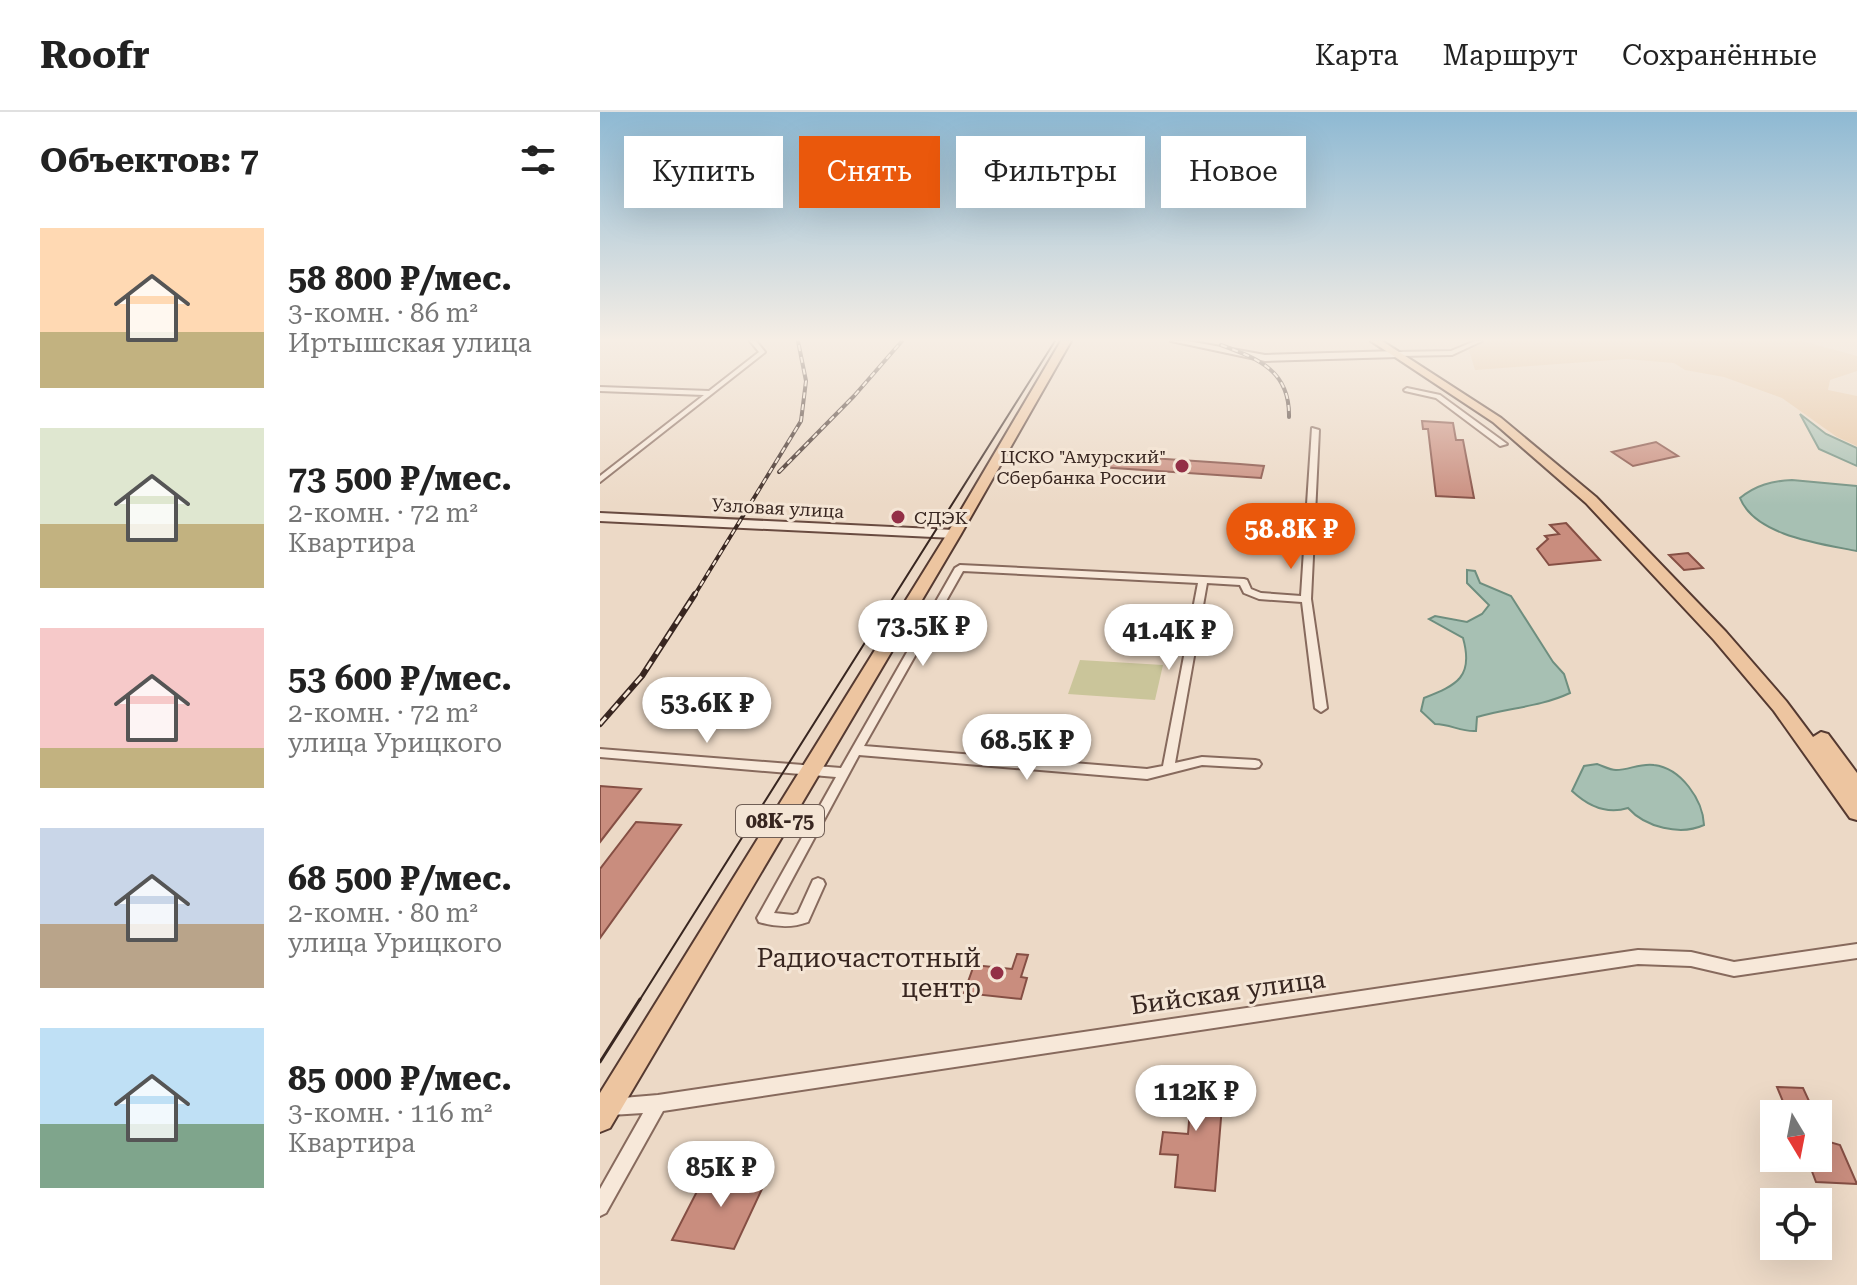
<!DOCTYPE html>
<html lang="ru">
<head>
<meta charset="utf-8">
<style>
  :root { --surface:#fff; --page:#f2f2f2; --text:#222; --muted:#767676; --line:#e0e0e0; --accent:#ea580c }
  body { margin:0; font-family:"Roboto Serif",serif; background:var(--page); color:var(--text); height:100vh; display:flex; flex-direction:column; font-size:30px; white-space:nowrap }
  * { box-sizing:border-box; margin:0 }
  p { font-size:26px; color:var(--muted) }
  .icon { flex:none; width:44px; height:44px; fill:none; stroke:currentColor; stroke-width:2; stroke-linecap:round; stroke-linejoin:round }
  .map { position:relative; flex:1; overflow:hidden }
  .details { display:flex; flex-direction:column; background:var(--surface); width:600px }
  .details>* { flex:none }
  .hud { position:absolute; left:24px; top:24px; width:760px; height:72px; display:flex; gap:16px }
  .needle { width:52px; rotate:170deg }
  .fabs { position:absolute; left:1160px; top:988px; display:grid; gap:16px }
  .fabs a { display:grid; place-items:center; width:72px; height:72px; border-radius:0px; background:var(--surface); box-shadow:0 8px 32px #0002; font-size:40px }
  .price { position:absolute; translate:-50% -68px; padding:0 18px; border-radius:28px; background:#fff; color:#222; font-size:26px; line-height:52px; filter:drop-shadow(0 2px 4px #0008) }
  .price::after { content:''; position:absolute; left:50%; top:48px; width:24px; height:18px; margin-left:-12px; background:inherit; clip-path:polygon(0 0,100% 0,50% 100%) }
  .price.active { background:var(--accent); color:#fff }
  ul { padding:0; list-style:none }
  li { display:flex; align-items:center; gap:24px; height:200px; padding:0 40px }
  li span { display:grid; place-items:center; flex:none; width:224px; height:160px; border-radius:0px; color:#555 }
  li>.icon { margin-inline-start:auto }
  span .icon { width:96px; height:96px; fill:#fffc; stroke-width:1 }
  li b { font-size:34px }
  h2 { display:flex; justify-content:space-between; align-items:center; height:96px; padding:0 40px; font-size:34px }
  .tag { padding:0 28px; border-radius:0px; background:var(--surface); box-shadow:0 8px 32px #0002; font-size:28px; line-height:72px }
  .tag.active { background:var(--accent); color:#fff }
  header { display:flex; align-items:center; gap:48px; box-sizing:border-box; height:112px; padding:0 40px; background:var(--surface); border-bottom:2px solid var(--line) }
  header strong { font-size:38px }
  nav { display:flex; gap:44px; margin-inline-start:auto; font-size:28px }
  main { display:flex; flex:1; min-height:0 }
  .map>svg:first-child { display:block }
  .green { fill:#cac59a }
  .sand { fill:#e7c7a5 }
  .water { fill:#a7c0b3; stroke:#6e8e7f; stroke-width:2 }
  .building { fill:#c98d7e; stroke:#854f44; stroke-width:2 }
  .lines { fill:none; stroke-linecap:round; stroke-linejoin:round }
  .street-casing { stroke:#876a5d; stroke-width:4 }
  .secondary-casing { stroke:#694b40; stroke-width:4 }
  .primary-casing { stroke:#553a31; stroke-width:4 }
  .street { fill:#f7e8d9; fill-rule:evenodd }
  .secondary { fill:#f7e8d9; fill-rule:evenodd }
  .primary { fill:#edc5a0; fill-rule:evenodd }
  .tram-far1 { stroke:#382620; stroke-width:2 }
  .tram { stroke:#382620; stroke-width:3 }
  .rail-far1-casing { stroke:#382620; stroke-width:4 }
  .rail-casing { stroke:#382620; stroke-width:6 }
  .rail-far1 { stroke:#f4e5d5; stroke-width:2; stroke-dasharray:6; stroke-linecap:butt }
  .rail { stroke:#f4e5d5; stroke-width:3; stroke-dasharray:9; stroke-linecap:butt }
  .poi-dot { fill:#932f46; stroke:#f4e5d5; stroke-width:3 }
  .labels { text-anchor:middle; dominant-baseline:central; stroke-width:6; stroke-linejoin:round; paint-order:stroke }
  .far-poi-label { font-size:18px; fill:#382620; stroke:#f4e5d5; text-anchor:end }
  .far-street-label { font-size:18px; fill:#382620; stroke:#f4e5d5 }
  .shield { fill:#f4e5d5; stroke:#705f56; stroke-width:2 }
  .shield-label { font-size:20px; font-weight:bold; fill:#382620 }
  .near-poi-label { font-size:26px; fill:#382620; stroke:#f4e5d5; text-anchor:end }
  .near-street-label { font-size:26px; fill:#382620; stroke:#f4e5d5 }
</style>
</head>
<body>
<header>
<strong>Roofr</strong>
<nav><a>Карта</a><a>Маршрут</a><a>Сохранённые</a></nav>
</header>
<main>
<section class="details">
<h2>Объектов: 7<svg class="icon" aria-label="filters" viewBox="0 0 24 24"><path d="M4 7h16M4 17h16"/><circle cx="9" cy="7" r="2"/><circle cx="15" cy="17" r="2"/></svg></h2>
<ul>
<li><span style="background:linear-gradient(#ffd9b3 65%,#c2b280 0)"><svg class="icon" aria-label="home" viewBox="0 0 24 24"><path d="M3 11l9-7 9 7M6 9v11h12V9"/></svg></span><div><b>58 800 ₽/мес.</b><p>3-комн. · 86 m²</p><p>Иртышская улица</p></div></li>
<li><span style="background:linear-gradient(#dfe7d0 60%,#c2b280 0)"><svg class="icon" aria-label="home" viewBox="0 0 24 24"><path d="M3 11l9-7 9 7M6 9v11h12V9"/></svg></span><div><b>73 500 ₽/мес.</b><p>2-комн. · 72 m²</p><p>Квартира</p></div></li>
<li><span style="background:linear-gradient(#f6c9c9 75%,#c2b280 0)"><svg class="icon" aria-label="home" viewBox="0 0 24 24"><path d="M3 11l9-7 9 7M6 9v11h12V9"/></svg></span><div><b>53 600 ₽/мес.</b><p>2-комн. · 72 m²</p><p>улица Урицкого</p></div></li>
<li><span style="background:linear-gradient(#c9d6e8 60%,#b9a48a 0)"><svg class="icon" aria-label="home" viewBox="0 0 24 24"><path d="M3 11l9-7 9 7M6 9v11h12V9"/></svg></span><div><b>68 500 ₽/мес.</b><p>2-комн. · 80 m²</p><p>улица Урицкого</p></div></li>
<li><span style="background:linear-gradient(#bfe0f5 60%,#7fa58c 0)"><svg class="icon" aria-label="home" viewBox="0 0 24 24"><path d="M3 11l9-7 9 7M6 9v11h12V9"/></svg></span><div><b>85 000 ₽/мес.</b><p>3-комн. · 116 m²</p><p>Квартира</p></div></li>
</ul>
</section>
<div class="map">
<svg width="1257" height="1173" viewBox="0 0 1257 1173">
  <rect width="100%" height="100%" fill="#ecd9c6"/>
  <path class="green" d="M480,548L563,553L555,588L468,582Z"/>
  <path class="sand" d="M886,229H1202L1257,244V259L1230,268L1228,278L1257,284V334L1237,325L1182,286L1124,265L1085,258L1074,251L1026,247L875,258L869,238Z"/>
  <g class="water">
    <path d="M1200,302L1226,322L1257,336V354L1219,337Z"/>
    <path d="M1192,368L1257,374V439C1222,432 1155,424 1140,386C1156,373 1172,369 1192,368Z"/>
    <path d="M867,458L875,459L880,471L911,484L953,550L964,562L970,581C940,595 908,596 877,605L876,619C860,620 851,612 835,612L821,599L824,586C857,573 874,565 863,526L829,507L835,504L867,510L882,502L889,493L867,471Z"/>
    <path d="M997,652C1003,654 1010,658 1016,658C1029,658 1040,651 1054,653C1081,656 1103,688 1104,713C1080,724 1045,715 1028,696C1006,703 988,694 972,679L984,654Z"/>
  </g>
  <g class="building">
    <path d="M822,309L853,311L856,328H863L874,386L836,384L828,317H823Z"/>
    <path d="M1056,330L1078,344L1033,354L1012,340Z"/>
    <path d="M506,343L640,352L664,354L661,366L500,355Z"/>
    <path d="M966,411L1000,448L949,453L937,437L948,427L945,424L959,422L950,413Z"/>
    <path d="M1088,441L1103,456L1084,458L1069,443Z"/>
    <path d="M0,674L41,677L0,730Z"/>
    <path d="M36,710L81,713L0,826V757Z"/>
    <path d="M417,842L428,843L421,865L427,866L421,887L364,881L374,853L412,857Z"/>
    <path d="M571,966L624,970L615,1079L575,1075L578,1043L560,1042L563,1020L588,1022L590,997L568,995Z"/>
    <path d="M1177,975L1203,976L1215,1002H1188Z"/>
    <path d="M1218,1010L1226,1029L1240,1033L1257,1072L1216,1070L1207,1046H1218Z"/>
    <path d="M109,1056L168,1064L134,1137L72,1128Z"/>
  </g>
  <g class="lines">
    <g class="street-casing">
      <g id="street">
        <path d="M150,229H156L165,240L164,241L0,370V364L104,283L0,279V275L109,279L159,240Z"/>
        <path d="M875,229H882L852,243L797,244L794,242L797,240L851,239Z"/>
        <path d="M807,276L840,283L907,332L900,334L836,286L805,279L804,278Z"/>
        <path d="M712,316L719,318L711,487L727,596L721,600L715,596L702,490L659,487L644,481L640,473L607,471L575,651L602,645L655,648L659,649L661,652L659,655L655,656L602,653L547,667L259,643L174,801L193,803L198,801L213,768L218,766L223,768L225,772L208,810C192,816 176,815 159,810L157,806L236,665L0,645V637L241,656L355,456L360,453L644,467L647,468L651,477L661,481L701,484ZM363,459L598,471L563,654L547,657L264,634Z"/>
        <path d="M1257,832V846L1134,864L1091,854L1038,852L63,999L6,1101L0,1104V1077L43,1001L11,1003L5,1001L3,995L5,989L11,987L58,983L1038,838L1091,840L1134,850Z"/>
      </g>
    </g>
    <g class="secondary-casing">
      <g id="secondary">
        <path d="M571,229H588L665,243L797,239L801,242L797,245L665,249Z"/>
        <path d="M0,401L354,418L360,422L354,426L0,409Z"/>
      </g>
    </g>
    <g class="primary-casing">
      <g id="primary">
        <path d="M461,229H471L361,422L10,1016L0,1020V981L347,422Z"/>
        <path d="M771,229H782L901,306L996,385L1126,520L1186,589L1213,625L1221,620L1228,622L1257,661V708L1250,706L1174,599L1114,528L986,391L893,310Z"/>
      </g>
    </g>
    <use href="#street" class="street"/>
    <use href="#secondary" class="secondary"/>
    <use href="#primary" class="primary"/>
    <path class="tram-far1" d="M39,889L455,229"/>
    <path class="tram" d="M0,950L40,887"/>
    <g class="rail-far1-casing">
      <g id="rail-far1">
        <path d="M621,233C659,247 690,259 689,305"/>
        <path d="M179,360L254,284L302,229"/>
        <path d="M94,484L201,309L206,269L198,229"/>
      </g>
    </g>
    <g class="rail-casing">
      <path id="rail" d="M0,612L42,564L95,482"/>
    </g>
    <use href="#rail-far1" class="rail-far1"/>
    <use href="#rail" class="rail"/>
  </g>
  <linearGradient id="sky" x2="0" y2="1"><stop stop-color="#8eb9d3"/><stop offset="0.58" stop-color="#f6eee5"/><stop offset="1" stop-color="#f6eee5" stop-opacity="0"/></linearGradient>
  <rect width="1257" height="393" fill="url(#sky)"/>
  <g class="poi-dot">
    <circle cx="582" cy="354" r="8"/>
    <circle cx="298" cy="405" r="8"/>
    <circle cx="397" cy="861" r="8"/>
  </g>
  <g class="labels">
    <g class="far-poi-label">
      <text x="566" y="344">ЦСКО "Амурский"<tspan x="566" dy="21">Сбербанка России</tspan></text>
      <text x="314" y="405" text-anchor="start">СДЭК</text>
    </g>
    <g class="far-street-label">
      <text transform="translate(178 396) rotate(3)">Узловая улица</text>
    </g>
    <rect class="shield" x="136" y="693" width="88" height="32" rx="6"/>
    <g class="shield-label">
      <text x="180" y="709">08К-75</text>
    </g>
    <g class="near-poi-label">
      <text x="381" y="846">Радиочастотный<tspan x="381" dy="30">центр</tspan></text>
    </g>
    <g class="near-street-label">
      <text transform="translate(628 880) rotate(-8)">Бийская улица</text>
    </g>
  </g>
</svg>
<div class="fabs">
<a><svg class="needle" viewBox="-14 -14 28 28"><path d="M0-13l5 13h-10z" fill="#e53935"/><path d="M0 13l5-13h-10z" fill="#767676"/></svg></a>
<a><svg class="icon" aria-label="locate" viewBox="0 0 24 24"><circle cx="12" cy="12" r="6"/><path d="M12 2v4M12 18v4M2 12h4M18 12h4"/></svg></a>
</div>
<b class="price active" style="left:691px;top:459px">58.8K ₽</b>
<b class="price" style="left:323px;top:556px">73.5K ₽</b>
<b class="price" style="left:569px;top:560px">41.4K ₽</b>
<b class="price" style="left:107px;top:633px">53.6K ₽</b>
<b class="price" style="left:427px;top:670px">68.5K ₽</b>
<b class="price" style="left:596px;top:1021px">112K ₽</b>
<b class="price" style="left:121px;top:1097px">85K ₽</b>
<div class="hud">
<a class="tag">Купить</a>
<a class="tag active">Снять</a>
<a class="tag">Фильтры</a>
<a class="tag">Новое</a>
</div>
</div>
</main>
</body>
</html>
